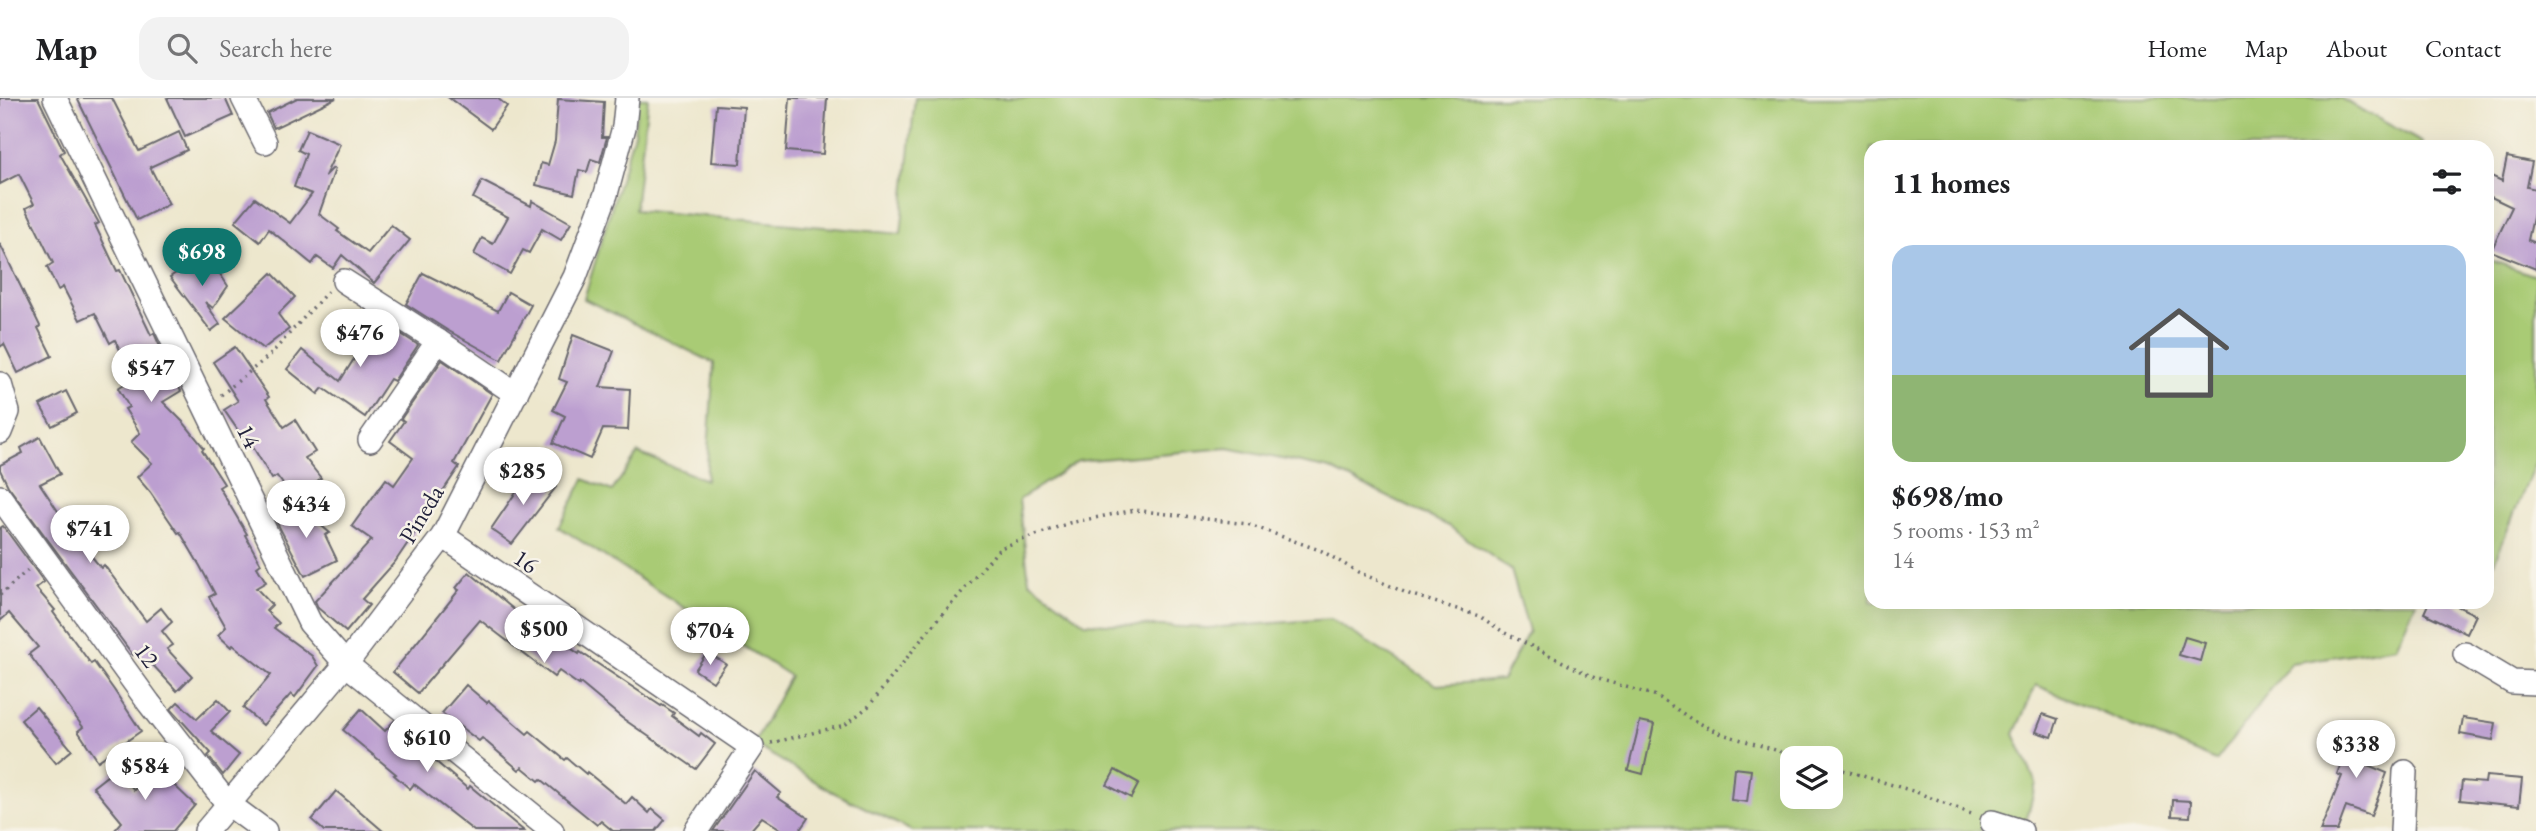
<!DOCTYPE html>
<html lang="en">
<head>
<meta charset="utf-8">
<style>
  :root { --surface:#fff; --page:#f2f2f2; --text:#202124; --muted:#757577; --line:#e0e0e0; --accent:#0f766e }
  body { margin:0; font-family:"EB Garamond",serif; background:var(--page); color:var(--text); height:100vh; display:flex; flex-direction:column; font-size:26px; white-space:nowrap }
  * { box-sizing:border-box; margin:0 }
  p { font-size:23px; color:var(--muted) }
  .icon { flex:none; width:38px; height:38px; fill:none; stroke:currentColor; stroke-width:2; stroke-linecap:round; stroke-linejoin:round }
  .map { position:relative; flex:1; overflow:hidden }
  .drawer { position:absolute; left:1864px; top:42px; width:630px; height:469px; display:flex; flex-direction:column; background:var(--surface); border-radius:21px; box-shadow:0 7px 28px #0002 }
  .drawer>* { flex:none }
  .tools { position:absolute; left:1780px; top:648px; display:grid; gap:14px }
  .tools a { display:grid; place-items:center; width:63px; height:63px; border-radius:14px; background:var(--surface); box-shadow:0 7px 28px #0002; font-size:35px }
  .price { position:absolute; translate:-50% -60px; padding:0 16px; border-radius:24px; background:#fff; color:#222; font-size:23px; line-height:46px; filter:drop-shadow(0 2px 4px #0008) }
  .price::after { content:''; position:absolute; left:50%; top:42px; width:21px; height:16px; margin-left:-10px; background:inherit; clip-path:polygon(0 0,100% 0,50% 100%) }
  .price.active { background:var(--accent); color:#fff }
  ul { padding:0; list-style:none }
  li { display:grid; align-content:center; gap:14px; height:371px; padding:0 28px }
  li span { display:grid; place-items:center; height:217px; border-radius:21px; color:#555 }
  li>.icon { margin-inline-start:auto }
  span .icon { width:126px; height:126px; fill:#fffc; stroke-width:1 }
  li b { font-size:30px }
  h2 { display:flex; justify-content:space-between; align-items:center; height:84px; padding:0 28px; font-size:30px }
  header { display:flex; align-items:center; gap:42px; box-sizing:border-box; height:98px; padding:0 35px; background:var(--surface); border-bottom:2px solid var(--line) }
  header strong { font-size:33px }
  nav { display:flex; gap:38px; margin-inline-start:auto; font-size:24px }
  .search { width:490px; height:63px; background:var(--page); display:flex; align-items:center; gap:18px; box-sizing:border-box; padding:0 24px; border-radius:21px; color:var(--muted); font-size:26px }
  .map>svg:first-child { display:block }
  .green { fill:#a9cb74; stroke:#667658; stroke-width:2; fill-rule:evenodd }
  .building { fill:#bc9fd0 }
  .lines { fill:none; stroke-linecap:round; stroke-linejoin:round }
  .minor-casing { stroke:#69676e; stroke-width:26 }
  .path { stroke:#69676e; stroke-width:3.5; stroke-dasharray:2 5; stroke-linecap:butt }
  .minor { stroke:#fff; stroke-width:23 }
  .labels { text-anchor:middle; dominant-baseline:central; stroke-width:5; stroke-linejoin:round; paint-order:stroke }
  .street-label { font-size:24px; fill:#22223b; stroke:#f7f3e8 }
</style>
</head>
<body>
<header>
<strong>Map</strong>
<div class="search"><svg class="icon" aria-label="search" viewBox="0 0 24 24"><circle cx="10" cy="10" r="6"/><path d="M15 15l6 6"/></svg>Search here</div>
<nav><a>Home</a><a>Map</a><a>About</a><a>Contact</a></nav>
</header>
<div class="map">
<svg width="2536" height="733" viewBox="0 0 2536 733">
  <rect width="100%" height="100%" fill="#f7f3e8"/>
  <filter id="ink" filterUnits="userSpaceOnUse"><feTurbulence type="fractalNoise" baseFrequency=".0143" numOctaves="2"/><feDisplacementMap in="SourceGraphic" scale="14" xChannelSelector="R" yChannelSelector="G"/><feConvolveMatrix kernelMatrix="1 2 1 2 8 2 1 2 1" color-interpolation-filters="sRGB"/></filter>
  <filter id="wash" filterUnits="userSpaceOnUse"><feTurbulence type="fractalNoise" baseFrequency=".00686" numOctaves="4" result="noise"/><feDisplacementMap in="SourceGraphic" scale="28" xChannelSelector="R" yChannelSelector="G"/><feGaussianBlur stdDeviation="1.57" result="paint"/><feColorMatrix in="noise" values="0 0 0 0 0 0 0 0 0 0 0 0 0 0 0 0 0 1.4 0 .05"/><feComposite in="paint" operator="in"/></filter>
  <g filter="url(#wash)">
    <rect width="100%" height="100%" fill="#ede7cd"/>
    <g class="green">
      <path d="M638,0H648L635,112L901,136L915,0H2340L2423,45L2422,49H1871V504H2416L2396,549L2291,565L2216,663L2036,587L2014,636L2036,685L2025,727L1985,720L1980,733H912L831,693L754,646L790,578L559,429L584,381L612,393L638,355L706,382L714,265L584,201L634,35ZM1228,350L1330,371L1449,428L1511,472L1529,533L1502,582L1437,587L1330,521L1208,530L1085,525L1029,483L1019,402L1078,363ZM1792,660H1830V698H1792Z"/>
      <path d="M2487,161L2536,178V363L2493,467L2487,466Z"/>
    </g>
    <g id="blocks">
      <g class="building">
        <path d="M0,0H38L64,53L60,56L99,125L95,127L117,173L120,172L151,237L154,235L165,260L162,262L181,293L163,304L184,325L204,350L202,352L224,386L219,389L247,436L245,437L261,466L257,469L266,484L256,490L272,507L266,513L279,525L274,530L312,558L318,568L295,599L291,596L263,627L243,610L271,577L233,547L231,549L218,537L226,529L209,499L215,496L200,468L180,434L178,435L150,394L137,379L152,365L131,344L140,335L125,311L129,309L118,290L134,280L115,242L110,245L95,215L80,222L63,189L58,192L47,169L53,165L26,110L34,106L19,76L0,86Z"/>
        <path d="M77,0H112L139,53L179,34L187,52L150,69L169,106L137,122Z"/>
        <path d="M167,0H225L233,18L185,39Z"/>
        <path d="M297,0H336L274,30L267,15Z"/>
        <path d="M449,0H497L507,8L491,31Z"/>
        <path d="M790,0H827L823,56L786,53Z"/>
        <path d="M558,1L604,4L602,39H607L600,64L591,61L587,74L579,72L574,96L536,87L541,65L548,67L555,43Z"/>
        <path d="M716,7L744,9L740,66L711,64Z"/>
        <path d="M307,32L340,46L325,78L333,70L335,71L319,116L339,131L337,133L368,155L391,127L410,142L374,185L342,157L333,170L317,159L312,166L269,131L260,144L235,124L255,100L290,125L312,96L294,89L306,56L298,52Z"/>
        <path d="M2507,59L2532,64L2527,89L2536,91V106L2528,142L2536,145V171L2491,153L2512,109L2487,97V76L2502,83Z"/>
        <path d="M482,83L531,108L532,103L571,125L561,142L542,131L529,155L523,152L510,176L474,156L482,140L493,146L508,119L473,100Z"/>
        <path d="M0,146L40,228L38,230L52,258L18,275L4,246L0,249Z"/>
        <path d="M206,155L228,188L213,210L205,204L220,226L211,233L170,179Z"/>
        <path d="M272,175L295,199L278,216L289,231L263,251L225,220Z"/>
        <path d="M423,175L498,213L508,194L531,207L501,262L447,232L406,206Z"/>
        <path d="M365,223L388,237L392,230L418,247L394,283L390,281L365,319L323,290L318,296L287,271L302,252L340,283L366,242L356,236Z"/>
        <path d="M573,237L614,253L600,289L630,291L628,332L603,331L590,361L553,345L565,318L553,312L567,284L559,281Z"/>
        <path d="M235,249L269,299L266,301L284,329L295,322L315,354L305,360L321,380L294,401L277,378L272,381L247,339L244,341L224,312L238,303L213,264Z"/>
        <path d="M442,262L492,296L454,365L459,369L395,464L362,501L369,507L346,534L318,510L315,503L372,442L352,428L386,381L394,387L413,360L390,343L404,323L401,321L403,318Z"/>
        <path d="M66,293L77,315L52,328L40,307Z"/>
        <path d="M40,339L60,376L40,386L71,433L101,470L104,467L146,523L161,510L172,524L162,533L173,547L167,551L192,578L177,593L151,565L146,568L135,555L133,557L8,388L0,372V367L23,355L21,350Z"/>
        <path d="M531,372L556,389L512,446L491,431Z"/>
        <path d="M298,408L330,435L325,437L337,462L305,478L275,421Z"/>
        <path d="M3,428L44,484L36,490L55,512L53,514L91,566L94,564L114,592L141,633L98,663L78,633L83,629L29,556L38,549L9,515L0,523V430Z"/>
        <path d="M469,474L518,515L519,513L579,556L580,554L661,608L662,607L674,615L672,618L699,638L701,635L715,646L696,671L622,620L580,585L579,587L559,573L554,579L480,522L418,595L393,574L459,492L456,490Z"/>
        <path d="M2429,504H2449L2476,517L2467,536L2424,515Z"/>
        <path d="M2185,539L2205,545L2200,563L2179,557Z"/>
        <path d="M707,554L726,566L713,584L695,572Z"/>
        <path d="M466,587L487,605L489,603L527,636L530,633L565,662L567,660L586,676L587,674L626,706L632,699L649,715L652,711L665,722L656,733H613L601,723L597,727L541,681L539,683L522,669L519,672L482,640L479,643L442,615Z"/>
        <path d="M218,601L230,614L211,633L239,657L223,677L208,658L211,655L171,611L178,604L197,621Z"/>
        <path d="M36,609L72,652L56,665L21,622Z"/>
        <path d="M361,611L385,633L394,623L434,662L468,691L470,688L524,733H474L414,686L410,691L394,677L396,676L343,632Z"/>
        <path d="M2043,616L2058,621L2052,639L2036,634Z"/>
        <path d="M2463,620L2496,625L2493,642L2460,636Z"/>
        <path d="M1640,623L1654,626L1643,676L1628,672Z"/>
        <path d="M2357,624L2377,632L2365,666L2387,675L2371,718L2346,709L2337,733H2320L2342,678L2337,676Z"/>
        <path d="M117,670L134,692L156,670L195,707L173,733H114L122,724L93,689Z"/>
        <path d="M1734,670L1751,672L1747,704L1731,702Z"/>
        <path d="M1115,672L1139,685L1131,700L1107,687Z"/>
        <path d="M755,673L781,695L777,699L808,720L799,733H784L762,719L750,733H713Z"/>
        <path d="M2486,678L2522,681L2519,708L2460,702L2462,683L2485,685Z"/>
        <path d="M336,693L362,715L383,733H324L312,722Z"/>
        <path d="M2173,702L2191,703L2190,719L2172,718Z"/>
      </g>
    </g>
  </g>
  <g filter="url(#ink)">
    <use href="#blocks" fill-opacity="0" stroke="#69676e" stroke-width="2"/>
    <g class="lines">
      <g class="minor-casing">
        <g id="minor">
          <path d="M55,0L310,525L346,566L552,733"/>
          <path d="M243,0L265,44"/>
          <path d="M344,183L438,243L516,296"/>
          <path d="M0,286L8,314L0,334"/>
          <path d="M370,342L438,243"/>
          <path d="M0,399L149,605L227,705L265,733"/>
          <path d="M443,438L752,649L696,733"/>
          <path d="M2465,556L2512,584L2536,585"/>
          <path d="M1992,724L2021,733"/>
          <path d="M206,733L346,566L443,438L575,179L606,96L624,29L627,0"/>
          <path d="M2402,733L2405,674"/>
        </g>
      </g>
      <g class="path">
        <path d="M221,297L270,257L328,193"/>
        <path d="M0,497L29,471"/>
        <path d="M771,645L845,627L869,608L928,533L1000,450L1069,425L1135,412L1247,426L1322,453L1358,474L1409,496L1479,518L1505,535L1595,580L1657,598L1691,621L1722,636L1802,660"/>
        <path d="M1830,668L1916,694L1974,717"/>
      </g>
      <use href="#minor" class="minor"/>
    </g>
  </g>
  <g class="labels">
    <g class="street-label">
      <text transform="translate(249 338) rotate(64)">14</text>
      <text transform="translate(421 416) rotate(-59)">Pineda</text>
      <text transform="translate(526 463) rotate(34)">16</text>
      <text transform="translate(147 557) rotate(54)">12</text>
    </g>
  </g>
</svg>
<div class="tools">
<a><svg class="icon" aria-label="layers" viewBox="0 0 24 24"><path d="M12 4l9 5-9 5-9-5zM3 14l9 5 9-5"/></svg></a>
</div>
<b class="price active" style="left:202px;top:190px">$698</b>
<b class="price" style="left:360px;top:271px">$476</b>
<b class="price" style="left:151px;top:306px">$547</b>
<b class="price" style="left:523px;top:409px">$285</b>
<b class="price" style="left:306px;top:442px">$434</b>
<b class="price" style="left:90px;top:467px">$741</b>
<b class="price" style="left:544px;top:567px">$500</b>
<b class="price" style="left:710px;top:569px">$704</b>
<b class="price" style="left:427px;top:676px">$610</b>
<b class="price" style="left:2356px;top:682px">$338</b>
<b class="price" style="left:145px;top:704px">$584</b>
<section class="drawer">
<h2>11 homes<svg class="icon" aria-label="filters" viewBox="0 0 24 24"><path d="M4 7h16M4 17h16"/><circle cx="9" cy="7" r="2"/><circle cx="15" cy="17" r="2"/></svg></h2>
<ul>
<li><span style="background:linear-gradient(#a9c7e8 60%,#8fb573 0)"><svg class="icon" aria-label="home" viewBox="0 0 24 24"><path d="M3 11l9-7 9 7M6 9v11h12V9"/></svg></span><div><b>$698/mo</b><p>5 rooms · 153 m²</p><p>14</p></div></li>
</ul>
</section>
</div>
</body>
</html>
